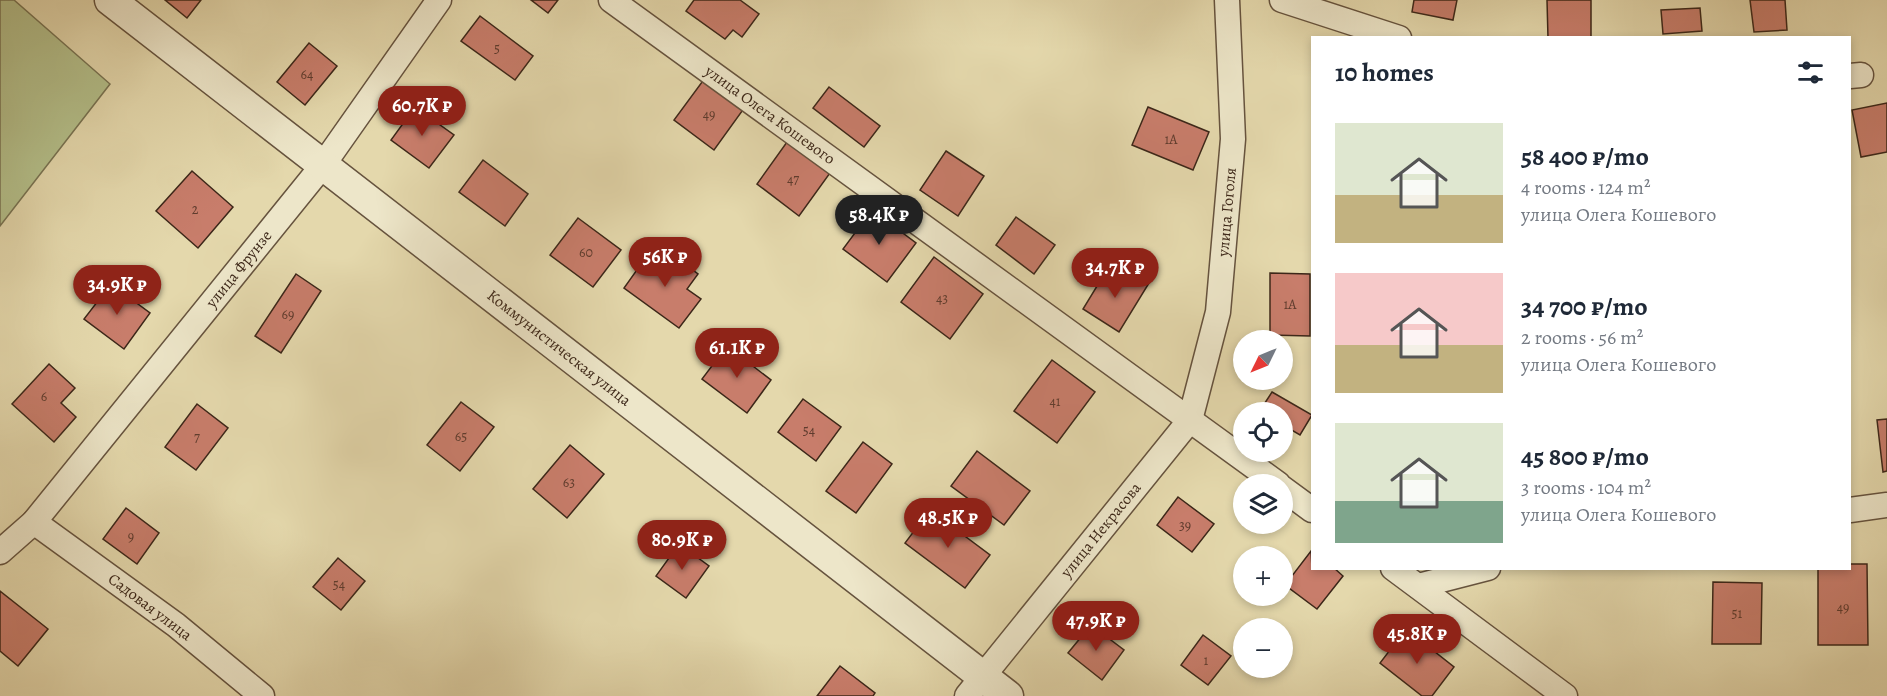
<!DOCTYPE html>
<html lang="en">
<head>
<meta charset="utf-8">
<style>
  :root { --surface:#fff; --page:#f2f2f3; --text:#1f2937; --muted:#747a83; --accent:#8f2418 }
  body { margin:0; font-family:Alegreya,serif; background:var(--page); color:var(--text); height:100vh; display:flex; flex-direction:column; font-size:22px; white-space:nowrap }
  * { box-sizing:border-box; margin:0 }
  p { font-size:20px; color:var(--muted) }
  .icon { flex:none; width:33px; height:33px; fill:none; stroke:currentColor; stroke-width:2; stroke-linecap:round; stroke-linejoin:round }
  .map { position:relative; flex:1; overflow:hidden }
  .panel { position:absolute; left:1311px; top:36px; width:540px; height:534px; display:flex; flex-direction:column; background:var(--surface); border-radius:0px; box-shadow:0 3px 9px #0003 }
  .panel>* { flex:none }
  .needle { width:39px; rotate:227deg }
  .controls { position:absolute; left:1233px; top:330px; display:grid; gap:12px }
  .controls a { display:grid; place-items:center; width:60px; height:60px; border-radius:50%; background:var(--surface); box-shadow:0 3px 9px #0003; font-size:30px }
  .price { position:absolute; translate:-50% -51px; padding:0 14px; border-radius:21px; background:var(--accent); color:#fff; font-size:20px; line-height:39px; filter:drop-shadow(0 2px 3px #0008) }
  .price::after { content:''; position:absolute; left:50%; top:36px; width:18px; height:14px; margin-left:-9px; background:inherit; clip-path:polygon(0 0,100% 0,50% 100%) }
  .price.active { background:#222; color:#fff }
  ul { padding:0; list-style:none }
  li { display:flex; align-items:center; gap:18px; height:150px; padding:0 24px }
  li span { display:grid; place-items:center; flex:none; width:168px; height:120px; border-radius:0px; color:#555 }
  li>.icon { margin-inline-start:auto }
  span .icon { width:72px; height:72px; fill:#fffc; stroke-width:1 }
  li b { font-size:26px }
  h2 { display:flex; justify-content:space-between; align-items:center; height:72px; padding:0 24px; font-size:26px }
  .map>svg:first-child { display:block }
  .green { fill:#b4bf8a; stroke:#787352; stroke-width:1.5 }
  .building { fill:#c87d6b; stroke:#3c2719; stroke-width:1.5 }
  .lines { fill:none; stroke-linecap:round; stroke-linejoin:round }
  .minor-casing { stroke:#66533e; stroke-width:27 }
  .tertiary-casing { stroke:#66533e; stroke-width:33 }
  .minor { stroke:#ede6c9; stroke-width:24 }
  .tertiary { stroke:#ede6c9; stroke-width:30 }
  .labels { text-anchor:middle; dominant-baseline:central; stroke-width:4.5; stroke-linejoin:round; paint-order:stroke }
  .number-label { font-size:14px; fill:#5f3c2e }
  .street-label { font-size:16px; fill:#3c2719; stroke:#ede6c9 }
</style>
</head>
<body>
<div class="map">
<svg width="1887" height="696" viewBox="0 0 1887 696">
  <rect width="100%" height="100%" fill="#e4d8ac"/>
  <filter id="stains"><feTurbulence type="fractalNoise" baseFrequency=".00333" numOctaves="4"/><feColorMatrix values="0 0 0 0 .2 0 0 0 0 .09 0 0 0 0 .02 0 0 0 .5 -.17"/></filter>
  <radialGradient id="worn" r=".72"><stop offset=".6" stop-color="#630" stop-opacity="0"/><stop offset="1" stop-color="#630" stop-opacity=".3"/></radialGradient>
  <path class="green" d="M0,0H14L110,84L0,226Z"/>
  <g class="building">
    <path d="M165,0H201L187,18Z"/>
    <path d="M531,0H558L548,13Z"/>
    <path d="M694,0H740L759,14L742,37L733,30L725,39L686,11Z"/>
    <path d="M1414,0H1457L1453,20L1412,12Z"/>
    <path d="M1547,0H1591V38H1548Z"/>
    <path d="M1750,0H1785L1787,30L1754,32Z"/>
    <path d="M1700,8L1702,31L1663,34L1661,10Z"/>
    <path d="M480,16L533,56L515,80L461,41Z"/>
    <path d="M309,43L337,66L305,105L277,82Z"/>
    <path d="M705,78L745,107L714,150L674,120Z"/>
    <path d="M829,87L880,126L864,147L813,108Z"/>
    <path d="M1887,103V152L1861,157L1852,110Z"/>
    <path d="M415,107L454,135L429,168L391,140Z"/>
    <path d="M1148,107L1209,132L1193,170L1132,145Z"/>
    <path d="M787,142L830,173L799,216L757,184Z"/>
    <path d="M946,151L984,176L958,216L920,190Z"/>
    <path d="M483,160L528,194L505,226L459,192Z"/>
    <path d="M192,171L233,207L198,248L156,211Z"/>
    <path d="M872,210L916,243L887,282L843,249Z"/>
    <path d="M1016,217L1055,245L1034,274L996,245Z"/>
    <path d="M578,218L621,250L593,287L550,255Z"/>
    <path d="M649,253L663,263L670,253L698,274L687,289L701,299L679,328L624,288Z"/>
    <path d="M934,257L983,294L950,339L901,302Z"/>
    <path d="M1108,268L1130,281L1134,274L1149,283L1119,332L1083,309Z"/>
    <path d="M1270,273L1310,274V336L1270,335Z"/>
    <path d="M296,274L321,291L281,353L255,336Z"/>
    <path d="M111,284L150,313L124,349L84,319Z"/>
    <path d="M727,346L771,380L747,413L702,379Z"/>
    <path d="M1052,360L1095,392L1057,443L1014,411Z"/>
    <path d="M49,364L75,388L61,403L76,417L54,442L12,404Z"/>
    <path d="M1272,392L1312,415L1300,435L1290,429L1282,443V412H1259Z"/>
    <path d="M803,399L841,427L816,461L778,432Z"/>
    <path d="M461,402L494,427L460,471L427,445Z"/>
    <path d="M197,404L228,428L196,470L165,447Z"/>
    <path d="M1887,419V471L1883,472L1877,420Z"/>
    <path d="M863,442L892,464L856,513L826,491Z"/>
    <path d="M570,445L604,474L567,518L533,489Z"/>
    <path d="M977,451L1030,491L1004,525L951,486Z"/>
    <path d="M1178,497L1214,524L1192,552L1157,525Z"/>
    <path d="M126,508L159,533L137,564L103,539Z"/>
    <path d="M930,510L990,555L965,588L905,543Z"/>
    <path d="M679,544L709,566L686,598L656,576Z"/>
    <path d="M1311,551L1312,568H1334L1343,576L1317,609L1285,585Z"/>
    <path d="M338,558L365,581L341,610L313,587Z"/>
    <path d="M1850,564H1867L1868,645H1818V568H1850Z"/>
    <path d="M1713,582L1762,583L1761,644H1712Z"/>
    <path d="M0,591L48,629L18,666L0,651Z"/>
    <path d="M1091,625L1124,650L1102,680L1068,653Z"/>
    <path d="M1406,629L1454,667L1432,696H1422L1380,663Z"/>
    <path d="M1203,635L1231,656L1208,685L1181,665Z"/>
    <path d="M840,666L875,693L873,696H817Z"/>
  </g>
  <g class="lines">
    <g class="minor-casing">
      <g id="minor">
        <path d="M611,0L1278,484"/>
        <path d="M1282,0L1399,38"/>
        <path d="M1850,76L1861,75"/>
        <path d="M1282,488L1312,510"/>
        <path d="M1850,510L1887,505"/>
        <path d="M34,522L176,625L262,696"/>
        <path d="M0,552L34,522L323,165L439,0"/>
        <path d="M1393,568L1565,696"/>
        <path d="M1418,586L1488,568"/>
        <path d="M967,696L1190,420L1218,312L1233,139L1227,0"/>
      </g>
    </g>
    <g class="tertiary-casing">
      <path id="tertiary" d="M110,0L1008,696"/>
    </g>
    <use href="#minor" class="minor"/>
    <use href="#tertiary" class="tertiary"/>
  </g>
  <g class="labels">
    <g class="number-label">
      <text x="497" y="48">5</text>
      <text x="307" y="74">64</text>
      <text x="709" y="114">49</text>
      <text x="1171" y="139">1А</text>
      <text x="793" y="179">47</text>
      <text x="195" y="209">2</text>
      <text x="586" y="252">60</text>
      <text x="942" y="298">43</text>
      <text x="1290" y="304">1А</text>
      <text x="288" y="314">69</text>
      <text x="44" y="396">6</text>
      <text x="1055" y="401">41</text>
      <text x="809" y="430">54</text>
      <text x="461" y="436">65</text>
      <text x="197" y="437">7</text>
      <text x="569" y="482">63</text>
      <text x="1185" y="525">39</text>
      <text x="131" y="536">9</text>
      <text x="339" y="584">54</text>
      <text x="1843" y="607">49</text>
      <text x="1737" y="613">51</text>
      <text x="1206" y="660">1</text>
    </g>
    <g class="street-label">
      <text transform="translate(770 115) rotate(36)">улица Олега Кошевого</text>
      <text transform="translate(1227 212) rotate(-85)">улица Гоголя</text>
      <text transform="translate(239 269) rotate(-51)">улица Фрунзе</text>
      <text transform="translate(559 348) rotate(38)">Коммунистическая улица</text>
      <text transform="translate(1101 530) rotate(-51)">улица Некрасова</text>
      <text transform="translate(150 607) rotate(37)">Садовая улица</text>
    </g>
  </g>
  <rect width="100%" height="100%" filter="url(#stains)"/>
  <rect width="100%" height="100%" fill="url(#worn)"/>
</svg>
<div class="controls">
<a><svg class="needle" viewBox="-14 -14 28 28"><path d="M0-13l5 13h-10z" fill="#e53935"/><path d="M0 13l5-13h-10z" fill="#747a83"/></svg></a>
<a><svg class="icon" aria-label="locate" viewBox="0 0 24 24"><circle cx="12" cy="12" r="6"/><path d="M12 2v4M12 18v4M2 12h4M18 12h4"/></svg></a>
<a><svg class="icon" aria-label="layers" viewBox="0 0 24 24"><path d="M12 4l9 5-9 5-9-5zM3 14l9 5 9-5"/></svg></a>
<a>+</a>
<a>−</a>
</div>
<b class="price" style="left:422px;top:137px">60.7K ₽</b>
<b class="price active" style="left:879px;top:246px">58.4K ₽</b>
<b class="price" style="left:665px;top:288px">56K ₽</b>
<b class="price" style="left:1115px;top:299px">34.7K ₽</b>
<b class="price" style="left:117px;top:316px">34.9K ₽</b>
<b class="price" style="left:737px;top:379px">61.1K ₽</b>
<b class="price" style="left:948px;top:549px">48.5K ₽</b>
<b class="price" style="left:682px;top:571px">80.9K ₽</b>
<b class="price" style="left:1096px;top:652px">47.9K ₽</b>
<b class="price" style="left:1417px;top:665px">45.8K ₽</b>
<section class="panel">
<h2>10 homes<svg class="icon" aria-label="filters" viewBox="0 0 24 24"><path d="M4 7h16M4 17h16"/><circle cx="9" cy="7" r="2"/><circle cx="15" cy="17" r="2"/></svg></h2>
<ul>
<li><span style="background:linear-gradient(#dfe7d0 60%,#c2b280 0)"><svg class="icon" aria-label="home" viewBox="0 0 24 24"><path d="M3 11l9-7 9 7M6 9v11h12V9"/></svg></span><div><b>58 400 ₽/mo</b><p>4 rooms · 124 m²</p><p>улица Олега Кошевого</p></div></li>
<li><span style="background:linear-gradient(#f6c9c9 60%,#c2b280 0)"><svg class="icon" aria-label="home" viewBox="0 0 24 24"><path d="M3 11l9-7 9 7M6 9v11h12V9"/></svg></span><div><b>34 700 ₽/mo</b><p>2 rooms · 56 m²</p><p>улица Олега Кошевого</p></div></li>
<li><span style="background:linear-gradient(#dfe7d0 65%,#7fa58c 0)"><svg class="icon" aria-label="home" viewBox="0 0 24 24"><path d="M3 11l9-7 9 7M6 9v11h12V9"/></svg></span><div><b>45 800 ₽/mo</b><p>3 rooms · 104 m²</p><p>улица Олега Кошевого</p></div></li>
</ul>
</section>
</div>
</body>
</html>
